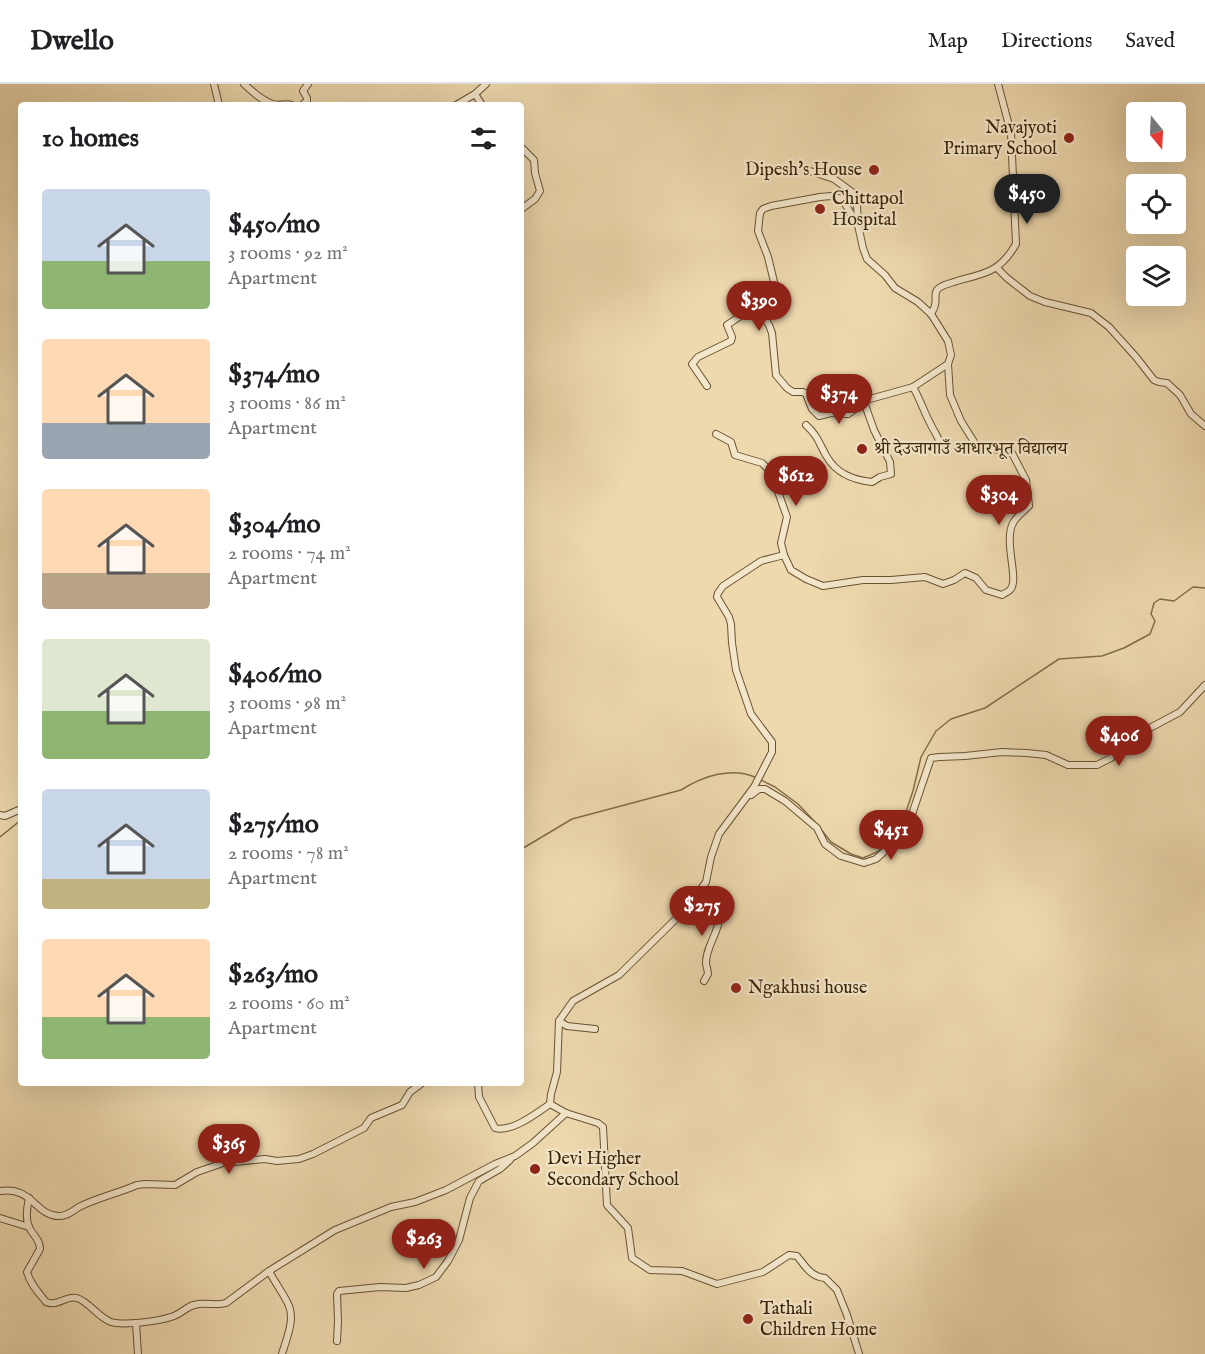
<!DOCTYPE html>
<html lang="en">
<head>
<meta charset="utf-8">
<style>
  :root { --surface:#fff; --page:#f2f2f2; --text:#202124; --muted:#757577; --line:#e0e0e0; --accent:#8f2418 }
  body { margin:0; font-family:"IM FELL English","Noto Serif Devanagari",serif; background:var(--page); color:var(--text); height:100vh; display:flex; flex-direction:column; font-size:22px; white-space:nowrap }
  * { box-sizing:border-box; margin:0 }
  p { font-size:20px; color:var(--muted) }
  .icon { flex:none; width:33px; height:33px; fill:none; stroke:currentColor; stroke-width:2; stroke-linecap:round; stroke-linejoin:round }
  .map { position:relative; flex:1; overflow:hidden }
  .panel { position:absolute; left:18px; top:18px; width:506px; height:984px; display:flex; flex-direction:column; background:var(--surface); border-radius:6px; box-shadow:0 6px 24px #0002 }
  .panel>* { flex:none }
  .needle { width:39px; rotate:162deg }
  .buttons { position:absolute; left:1126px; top:18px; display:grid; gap:12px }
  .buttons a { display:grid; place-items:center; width:60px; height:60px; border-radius:6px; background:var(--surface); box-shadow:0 6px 24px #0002; font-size:30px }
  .price { position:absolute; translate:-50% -51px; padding:0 14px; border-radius:21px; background:var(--accent); color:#fff; font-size:20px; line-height:39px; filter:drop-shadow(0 2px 3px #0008) }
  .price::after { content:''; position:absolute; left:50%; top:36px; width:18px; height:14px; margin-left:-9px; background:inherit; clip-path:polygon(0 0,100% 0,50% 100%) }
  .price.selected { background:#222; color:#fff }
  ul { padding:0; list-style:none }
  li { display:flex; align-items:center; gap:18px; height:150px; padding:0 24px }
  li span { display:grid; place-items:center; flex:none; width:168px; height:120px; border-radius:6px; color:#555 }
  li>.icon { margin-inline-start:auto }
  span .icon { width:72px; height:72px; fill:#fffc; stroke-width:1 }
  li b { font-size:26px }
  h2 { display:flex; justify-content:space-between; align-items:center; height:72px; padding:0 24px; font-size:26px }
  header { display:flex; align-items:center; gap:36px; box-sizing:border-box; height:84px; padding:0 30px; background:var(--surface); border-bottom:2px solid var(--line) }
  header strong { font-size:28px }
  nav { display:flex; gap:33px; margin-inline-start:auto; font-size:21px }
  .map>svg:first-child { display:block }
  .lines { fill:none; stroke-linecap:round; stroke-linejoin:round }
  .stream { stroke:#826d48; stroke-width:1.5 }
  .minor-casing { stroke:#685330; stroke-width:8 }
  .minor { stroke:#f4e6cb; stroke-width:6 }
  .poi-dot { fill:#8f2418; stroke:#f4e6cb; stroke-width:2 }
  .labels { text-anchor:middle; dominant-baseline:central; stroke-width:4.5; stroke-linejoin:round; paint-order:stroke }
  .poi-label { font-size:18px; fill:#3b2605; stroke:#f4e6cb; text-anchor:start }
</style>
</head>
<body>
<header>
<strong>Dwello</strong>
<nav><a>Map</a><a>Directions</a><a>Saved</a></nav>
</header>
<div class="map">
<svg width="1205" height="1270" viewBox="0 0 1205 1270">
  <rect width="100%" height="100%" fill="#eed9af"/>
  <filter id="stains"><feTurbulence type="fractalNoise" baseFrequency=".00333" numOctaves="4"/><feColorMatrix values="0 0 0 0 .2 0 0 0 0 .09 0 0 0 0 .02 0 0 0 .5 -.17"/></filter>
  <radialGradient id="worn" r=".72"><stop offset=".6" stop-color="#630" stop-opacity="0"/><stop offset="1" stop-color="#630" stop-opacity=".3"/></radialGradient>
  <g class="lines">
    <g class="stream">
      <path d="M761,696L775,703L798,720L816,739L831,758L851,770L863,774L877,768L899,748L913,707L921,673L936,647L951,635L985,624L1059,575L1102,572L1124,564L1150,550L1155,537L1151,530L1154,519L1160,515L1174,517L1193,503L1205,504"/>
      <path d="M0,753L21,736"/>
      <path d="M520,766L572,735L681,706C703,692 732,682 757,694"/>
    </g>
    <g class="minor-casing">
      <g id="minor">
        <path d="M214,0L219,21"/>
        <path d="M244,0C252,7 262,17 273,20C280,22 286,19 292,21"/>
        <path d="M475,10L482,21"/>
        <path d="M302,21L307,17V14L303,7L308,0"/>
        <path d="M456,21L475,10L486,0"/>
        <path d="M520,62L534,76L535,89L540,107L535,115L520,126"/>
        <path d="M858,141L842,115L831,112L820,113L771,122L763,125L760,129L758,147L768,173L775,202L761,211L764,233L769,241L772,249L776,291L787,304L793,308H803L806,310L812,325L819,332L831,329L848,330L864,318"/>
        <path d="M997,184L1007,194L1030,212L1045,218L1091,229L1109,243L1136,273L1154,296L1159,298L1167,299L1180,311L1191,330L1205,342"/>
        <path d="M931,230C932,227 935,224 935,221C937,215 933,208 939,204C944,200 952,199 957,197C986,189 1000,188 1016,160L1011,49L998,0"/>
        <path d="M707,302L692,280L698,273L731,257L732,253L727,241L742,231L736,218L735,208"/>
        <path d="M913,303C920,315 924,328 930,339C933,346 937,350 939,357"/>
        <path d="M806,341C819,353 819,360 827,373C837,390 853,396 872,398L880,393L891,390L890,378L874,346L864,318L870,315L913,303L948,280L951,271L948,257L931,230L918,218L895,204L885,191L867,175L863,164L858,141L857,121L852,108L834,95L807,86"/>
        <path d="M716,350L731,358L735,371L762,379L771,388L787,433L781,459L784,471L791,486L806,495L823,502L863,496H891L925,493L943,500L954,496L965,489L976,494L986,506L1002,511C1005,509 1008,508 1010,506C1020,496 1003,458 1013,439C1016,433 1024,427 1029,422L1026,396L1012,369L976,361L961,337L950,311L948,280"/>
        <path d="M784,471L761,477L723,502L718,509L717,513L729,533L731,540L732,559L736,586L751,630L772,658V668L754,703L719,750L711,773L706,798L685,826L619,891L573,917L559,937L557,988L551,1010L550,1020L566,1029L598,1039L603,1043L607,1121L628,1144L632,1174L650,1186L682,1187L717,1200L763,1188L789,1171L797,1172C805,1182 811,1193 825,1194L837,1206L847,1231L859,1270"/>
        <path d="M751,711L759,705H765L785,717L817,744L825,760L841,772L864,779L876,775L906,748L931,674L940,673L965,672L1002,668L1027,669L1046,671L1068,681H1097L1111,674L1126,654L1148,645L1180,628L1205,601"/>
        <path d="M0,731L5,732L21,725"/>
        <path d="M686,826L713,822L718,824C724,844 705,861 706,880C707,884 708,887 708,890L704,897"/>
        <path d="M559,937L567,942L595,945"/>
        <path d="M478,999L479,1013L495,1044C511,1049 537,1029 550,1020"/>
        <path d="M0,1107C32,1102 35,1131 58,1132C66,1133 73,1127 79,1123C96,1114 119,1109 137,1101L145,1100L175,1101L197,1088L223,1079L265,1075L277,1077L299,1075L313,1070L364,1044L371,1034L402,1021L410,1008L422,999"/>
        <path d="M29,1114C27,1123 25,1134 29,1143C33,1152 40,1155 40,1165L27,1188C30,1200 39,1209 46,1218C58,1223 66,1211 77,1214C89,1218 98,1233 111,1238C124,1242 161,1237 174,1232C182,1229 186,1223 194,1221C205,1218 216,1222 226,1219L269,1187L335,1146L391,1123L415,1118L446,1106L495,1080L515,1072L533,1059L566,1029"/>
        <path d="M0,1134L29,1143"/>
        <path d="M269,1187C275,1199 284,1210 289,1222C295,1236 286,1256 282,1270"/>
        <path d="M136,1239L138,1270"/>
        <path d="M337,1257L338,1237L337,1210L339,1207L380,1203L406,1204L419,1201L436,1193L448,1177L459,1156L470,1114L479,1097L500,1085L510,1076"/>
      </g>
    </g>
    <use href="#minor" class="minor"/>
  </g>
  <g class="poi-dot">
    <circle cx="1069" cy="54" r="6"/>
    <circle cx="874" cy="86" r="6"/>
    <circle cx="820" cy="125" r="6"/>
    <circle cx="862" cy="365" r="6"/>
    <circle cx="736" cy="904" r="6"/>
    <circle cx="535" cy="1085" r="6"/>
    <circle cx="748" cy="1235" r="6"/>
  </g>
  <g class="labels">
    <g class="poi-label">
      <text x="1057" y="44" text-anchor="end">Navajyoti<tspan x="1057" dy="21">Primary School</tspan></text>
      <text x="862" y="86" text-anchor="end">Dipesh's House</text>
      <text x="832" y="115">Chittapol<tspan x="832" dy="21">Hospital</tspan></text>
      <text x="874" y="365">श्री देउजागाउँ आधारभूत विद्यालय</text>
      <text x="748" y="904">Ngakhusi house</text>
      <text x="547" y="1075">Devi Higher<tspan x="547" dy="21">Secondary School</tspan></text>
      <text x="760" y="1225">Tathali<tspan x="760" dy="21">Children Home</tspan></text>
    </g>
  </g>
  <rect width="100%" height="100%" filter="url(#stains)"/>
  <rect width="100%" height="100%" fill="url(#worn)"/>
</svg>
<div class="buttons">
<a><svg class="needle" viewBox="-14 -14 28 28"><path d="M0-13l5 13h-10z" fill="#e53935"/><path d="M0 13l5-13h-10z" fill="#757577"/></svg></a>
<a><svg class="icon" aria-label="locate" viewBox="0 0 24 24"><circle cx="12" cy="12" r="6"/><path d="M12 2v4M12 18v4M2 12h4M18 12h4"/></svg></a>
<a><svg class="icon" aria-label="layers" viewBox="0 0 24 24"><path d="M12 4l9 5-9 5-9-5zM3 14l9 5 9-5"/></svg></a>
</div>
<b class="price selected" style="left:1027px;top:141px">$450</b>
<b class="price" style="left:759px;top:248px">$390</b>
<b class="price" style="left:839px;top:341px">$374</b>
<b class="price" style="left:796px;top:423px">$612</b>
<b class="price" style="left:999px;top:442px">$304</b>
<b class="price" style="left:1119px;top:683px">$406</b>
<b class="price" style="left:891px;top:777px">$451</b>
<b class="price" style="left:702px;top:853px">$275</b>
<b class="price" style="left:229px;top:1091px">$365</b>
<b class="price" style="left:424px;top:1186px">$263</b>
<section class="panel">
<h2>10 homes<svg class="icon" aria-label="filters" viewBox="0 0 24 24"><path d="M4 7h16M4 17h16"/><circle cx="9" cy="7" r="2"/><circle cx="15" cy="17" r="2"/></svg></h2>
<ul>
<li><span style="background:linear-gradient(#c9d6e8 60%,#8fb573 0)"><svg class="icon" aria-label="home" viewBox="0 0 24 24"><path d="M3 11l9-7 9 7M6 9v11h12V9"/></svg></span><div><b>$450/mo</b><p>3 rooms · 92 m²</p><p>Apartment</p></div></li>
<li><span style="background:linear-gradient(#ffd9b3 70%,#9aa5b1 0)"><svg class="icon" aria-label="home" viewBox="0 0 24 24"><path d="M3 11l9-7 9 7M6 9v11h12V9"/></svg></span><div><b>$374/mo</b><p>3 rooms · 86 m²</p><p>Apartment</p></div></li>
<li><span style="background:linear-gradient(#ffd9b3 70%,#b9a48a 0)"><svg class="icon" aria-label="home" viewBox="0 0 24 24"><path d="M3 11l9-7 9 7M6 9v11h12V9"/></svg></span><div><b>$304/mo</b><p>2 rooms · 74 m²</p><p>Apartment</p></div></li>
<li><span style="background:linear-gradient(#dfe7d0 60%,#8fb573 0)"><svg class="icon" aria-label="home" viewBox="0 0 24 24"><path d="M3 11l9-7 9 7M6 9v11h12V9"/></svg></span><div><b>$406/mo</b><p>3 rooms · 98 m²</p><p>Apartment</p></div></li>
<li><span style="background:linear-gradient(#c9d6e8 75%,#c2b280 0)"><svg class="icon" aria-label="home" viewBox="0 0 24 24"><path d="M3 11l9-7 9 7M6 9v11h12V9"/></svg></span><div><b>$275/mo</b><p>2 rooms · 78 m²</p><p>Apartment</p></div></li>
<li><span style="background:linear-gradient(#ffd9b3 65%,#8fb573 0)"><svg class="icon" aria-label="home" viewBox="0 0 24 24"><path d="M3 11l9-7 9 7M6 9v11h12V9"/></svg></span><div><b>$263/mo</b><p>2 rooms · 60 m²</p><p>Apartment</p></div></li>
</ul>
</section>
</div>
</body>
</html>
